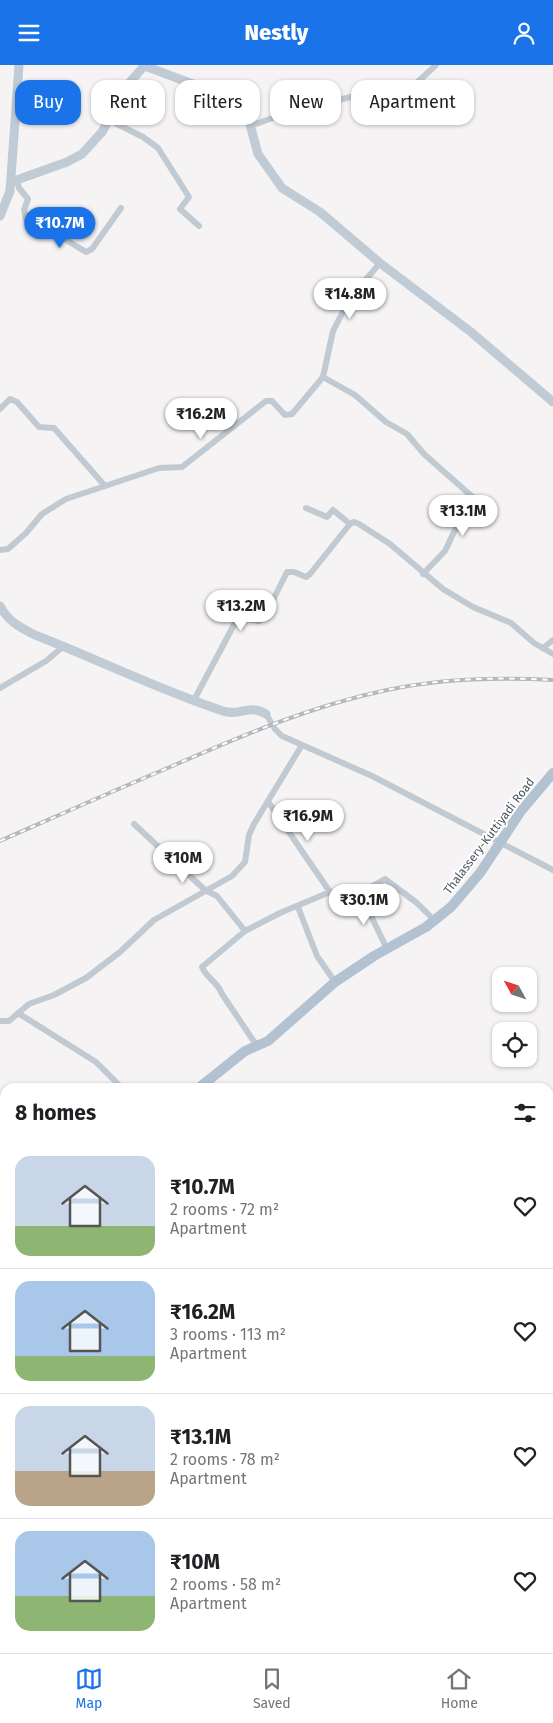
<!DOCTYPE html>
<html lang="en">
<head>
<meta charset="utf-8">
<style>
  :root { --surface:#fff; --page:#f6f6f6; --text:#202124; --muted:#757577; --line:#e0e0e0; --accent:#1a73e8 }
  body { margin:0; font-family:"Fira Sans",sans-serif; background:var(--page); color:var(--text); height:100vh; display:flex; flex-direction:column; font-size:19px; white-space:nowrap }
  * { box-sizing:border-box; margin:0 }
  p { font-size:16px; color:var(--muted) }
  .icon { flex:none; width:28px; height:28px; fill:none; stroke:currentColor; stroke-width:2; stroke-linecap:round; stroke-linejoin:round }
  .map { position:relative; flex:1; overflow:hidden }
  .side { position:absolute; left:0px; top:1018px; width:554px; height:571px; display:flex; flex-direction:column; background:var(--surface); border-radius:15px 15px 0 0; box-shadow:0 1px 4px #0004 }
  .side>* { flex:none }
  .hud { position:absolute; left:15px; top:15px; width:524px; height:45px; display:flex; gap:10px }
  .needle { width:32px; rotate:310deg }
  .buttons { position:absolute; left:492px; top:902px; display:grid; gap:10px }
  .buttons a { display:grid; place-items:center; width:45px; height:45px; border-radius:10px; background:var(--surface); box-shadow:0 1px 4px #0004; font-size:25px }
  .price { position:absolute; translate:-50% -42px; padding:0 11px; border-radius:18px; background:#fff; color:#222; font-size:16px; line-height:32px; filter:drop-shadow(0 1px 2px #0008) }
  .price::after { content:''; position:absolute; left:50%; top:30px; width:15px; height:11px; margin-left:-8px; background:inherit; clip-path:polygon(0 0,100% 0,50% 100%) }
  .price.on { background:var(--accent); color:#fff }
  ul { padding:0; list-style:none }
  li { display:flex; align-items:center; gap:15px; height:125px; padding:0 15px }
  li+li { border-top:1px solid var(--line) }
  li span { display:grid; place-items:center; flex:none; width:140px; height:100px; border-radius:15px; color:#555 }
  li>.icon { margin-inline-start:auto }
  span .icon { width:60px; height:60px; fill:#fffc; stroke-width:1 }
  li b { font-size:21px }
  h2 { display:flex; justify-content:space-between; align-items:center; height:60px; padding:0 15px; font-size:21px }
  .chip { padding:0 18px; border-radius:15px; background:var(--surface); box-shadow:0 1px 4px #0004; font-size:18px; line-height:45px }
  .chip.on { background:var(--accent); color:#fff }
  header { display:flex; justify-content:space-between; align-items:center; height:65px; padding:0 15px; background:var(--accent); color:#fff; font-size:22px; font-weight:800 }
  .dock { display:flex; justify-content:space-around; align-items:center; height:70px; border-top:1px solid var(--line); background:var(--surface); font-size:14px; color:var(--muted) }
  .dock a { display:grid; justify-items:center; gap:2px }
  .dock .on { color:var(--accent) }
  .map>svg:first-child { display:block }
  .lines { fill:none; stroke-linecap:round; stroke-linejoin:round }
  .street { stroke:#c1cad2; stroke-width:6 }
  .secondary { stroke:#c1cbd6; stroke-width:9 }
  .primary { stroke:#b3c2d1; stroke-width:10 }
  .rail-casing { stroke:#b5b8bd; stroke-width:4 }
  .rail { stroke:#fff; stroke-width:2; stroke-dasharray:5.5; stroke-linecap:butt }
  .labels { text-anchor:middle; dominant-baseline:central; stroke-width:4; stroke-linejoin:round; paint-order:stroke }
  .street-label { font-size:12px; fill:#4a5661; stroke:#fff }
</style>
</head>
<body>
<header><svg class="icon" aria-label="menu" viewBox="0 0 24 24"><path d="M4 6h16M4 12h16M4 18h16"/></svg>Nestly<svg class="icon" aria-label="person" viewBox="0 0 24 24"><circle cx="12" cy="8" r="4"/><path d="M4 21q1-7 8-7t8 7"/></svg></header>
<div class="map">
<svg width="553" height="1588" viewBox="0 0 553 1588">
  <rect width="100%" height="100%" fill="#f5f3f3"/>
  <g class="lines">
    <g class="street">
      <path d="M109,55L143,72L158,83L189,132L180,144L199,161"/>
      <path d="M250,61L295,45L368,28L390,37L410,24L436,0"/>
      <path d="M17,115L19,123L28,134L24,145L26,154L40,165L58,170L86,187L92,184L121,143"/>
      <path d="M323,312L355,330L386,357L407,369L424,389L476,435L454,467L445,486L423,509"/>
      <path d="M0,344L10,334L17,337L39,362L54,363L105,421"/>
      <path d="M306,443L327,452L333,445L350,459L354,457L359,459L390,479L443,524L473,542L511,558L534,578L553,589"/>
      <path d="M0,485L8,484L26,468L42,449L66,434L159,403L182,402L266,336H272L285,350L292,349L323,312L333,266L350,233L380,198"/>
      <path d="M543,583L553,575"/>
      <path d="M0,623L46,596L64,581"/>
      <path d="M194,635L236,556L244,553L259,556L264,553L287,507H294L306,512L310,509L350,459"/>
      <path d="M266,649L275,664L282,671L372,711L553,805"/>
      <path d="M269,738L330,827"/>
      <path d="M134,759L205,825L217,831L245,866"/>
      <path d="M360,828L387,884"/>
      <path d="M298,842L317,891L335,917"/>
      <path d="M18,948L96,997L121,1022"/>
      <path d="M0,956H9L29,939L54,930L86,913L120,887L154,855L232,811L245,797L249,770L254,759L302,680"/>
      <path d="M257,981L222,929C218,917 206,913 202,902L245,866L282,847L330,827L360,828L385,814L417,838L435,856"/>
      <path d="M549,1238L553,1240"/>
      <path d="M549,1399L553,1393"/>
      <path d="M0,1430L5,1429"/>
      <path d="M0,1546H5"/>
      <path d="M549,1566L553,1567"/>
      <path d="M234,1584L249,1588"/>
      <path d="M299,1584L304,1588"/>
      <path d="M170,1588L171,1584"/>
    </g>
    <g class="secondary">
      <path d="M145,1L190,18L239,32L245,41L258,89L282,123L320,147L380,198L471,267L553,337"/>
      <path d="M11,117L67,97L82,89L102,67L130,17L145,0"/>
      <path d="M0,151L10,126L19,0"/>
      <path d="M0,541C8,556 19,562 35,570C97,594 159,625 223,646C240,652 248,638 266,649"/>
      <path d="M0,1161L5,1164"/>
    </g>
    <g class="primary">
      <path d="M200,1022L245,986L268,976L335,917L374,891L426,862L451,842L480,808L521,746L553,708"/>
      <path d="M0,1184L5,1183"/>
      <path d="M549,1326L553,1323"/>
    </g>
    <g class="rail-casing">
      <path id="rail" d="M0,776C57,751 113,726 170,702C241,671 311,641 387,625C442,613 498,612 553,615"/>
    </g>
    <use href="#rail" class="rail"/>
  </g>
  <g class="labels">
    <g class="street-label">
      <text transform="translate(489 771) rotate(-53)">Thalassery-Kuttiyadi Road</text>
    </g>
  </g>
</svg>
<div class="buttons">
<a><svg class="needle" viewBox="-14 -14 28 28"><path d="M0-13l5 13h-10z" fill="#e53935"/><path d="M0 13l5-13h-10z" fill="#757577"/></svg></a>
<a><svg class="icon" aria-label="locate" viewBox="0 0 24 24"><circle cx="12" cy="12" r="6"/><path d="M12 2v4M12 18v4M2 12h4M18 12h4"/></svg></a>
</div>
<b class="price on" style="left:60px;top:184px">₹10.7M</b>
<b class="price" style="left:350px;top:255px">₹14.8M</b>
<b class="price" style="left:201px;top:375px">₹16.2M</b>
<b class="price" style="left:463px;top:472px">₹13.1M</b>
<b class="price" style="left:241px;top:567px">₹13.2M</b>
<b class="price" style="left:308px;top:777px">₹16.9M</b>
<b class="price" style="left:183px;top:819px">₹10M</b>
<b class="price" style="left:364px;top:861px">₹30.1M</b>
<div class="hud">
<a class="chip on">Buy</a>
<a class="chip">Rent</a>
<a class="chip">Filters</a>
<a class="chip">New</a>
<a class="chip">Apartment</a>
</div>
<section class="side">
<h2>8 homes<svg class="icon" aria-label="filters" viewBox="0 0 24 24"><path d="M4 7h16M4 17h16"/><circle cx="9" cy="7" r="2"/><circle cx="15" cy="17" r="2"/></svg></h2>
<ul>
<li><span style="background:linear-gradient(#c9d6e8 70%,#8fb573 0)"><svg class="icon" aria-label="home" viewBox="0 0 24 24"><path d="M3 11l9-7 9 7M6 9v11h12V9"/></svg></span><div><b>₹10.7M</b><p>2 rooms · 72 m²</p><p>Apartment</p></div><svg class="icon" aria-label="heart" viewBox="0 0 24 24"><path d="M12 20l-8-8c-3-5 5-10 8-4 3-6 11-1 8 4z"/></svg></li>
<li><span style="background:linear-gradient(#a9c7e8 75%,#8fb573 0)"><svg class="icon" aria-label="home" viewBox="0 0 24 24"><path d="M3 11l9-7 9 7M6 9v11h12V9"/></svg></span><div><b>₹16.2M</b><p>3 rooms · 113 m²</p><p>Apartment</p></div><svg class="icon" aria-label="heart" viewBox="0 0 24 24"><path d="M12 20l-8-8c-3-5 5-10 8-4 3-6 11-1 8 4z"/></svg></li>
<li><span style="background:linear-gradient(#c9d6e8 65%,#b9a48a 0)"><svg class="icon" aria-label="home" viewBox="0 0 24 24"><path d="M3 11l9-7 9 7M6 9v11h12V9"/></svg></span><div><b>₹13.1M</b><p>2 rooms · 78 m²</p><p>Apartment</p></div><svg class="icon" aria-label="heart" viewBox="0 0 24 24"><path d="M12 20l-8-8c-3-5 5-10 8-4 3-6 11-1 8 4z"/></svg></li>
<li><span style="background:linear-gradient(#a9c7e8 65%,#8fb573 0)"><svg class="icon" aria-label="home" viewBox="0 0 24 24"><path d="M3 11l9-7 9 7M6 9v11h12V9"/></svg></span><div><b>₹10M</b><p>2 rooms · 58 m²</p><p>Apartment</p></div><svg class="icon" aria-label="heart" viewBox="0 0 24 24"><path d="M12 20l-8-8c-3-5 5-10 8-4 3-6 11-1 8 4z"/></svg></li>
</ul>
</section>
</div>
<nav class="dock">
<a class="on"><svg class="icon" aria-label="map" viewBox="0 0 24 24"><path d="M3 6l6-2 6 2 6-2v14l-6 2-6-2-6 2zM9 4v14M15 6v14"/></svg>Map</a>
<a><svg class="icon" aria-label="saved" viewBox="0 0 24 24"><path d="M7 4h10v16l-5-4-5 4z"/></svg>Saved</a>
<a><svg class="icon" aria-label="home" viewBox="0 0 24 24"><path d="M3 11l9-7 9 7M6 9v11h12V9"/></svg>Home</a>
</nav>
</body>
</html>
